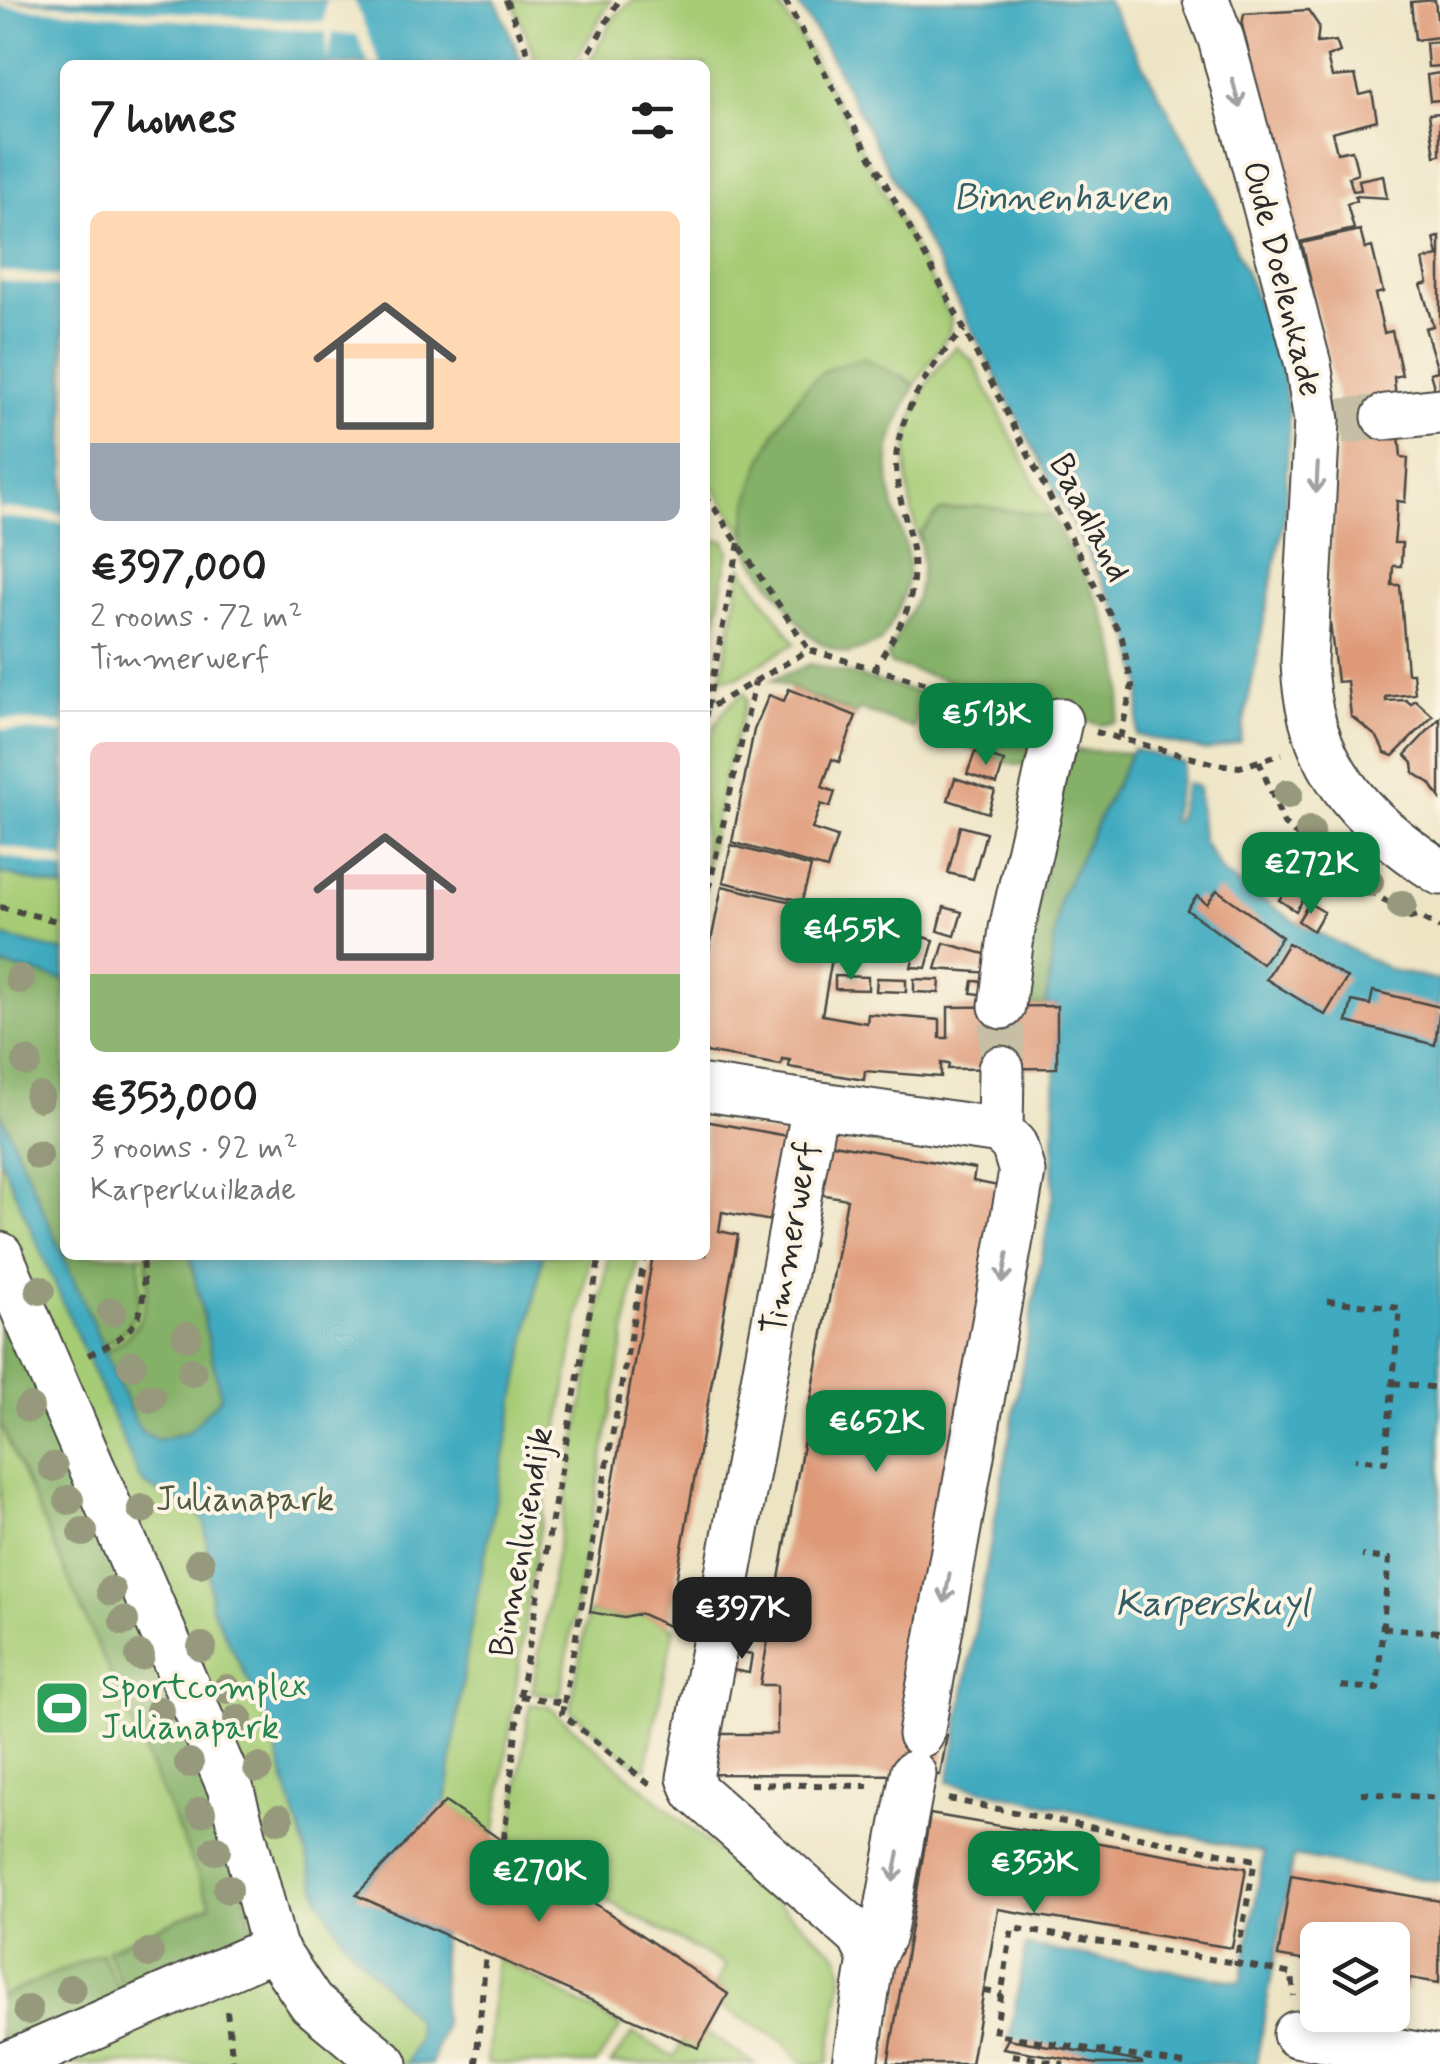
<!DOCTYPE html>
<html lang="en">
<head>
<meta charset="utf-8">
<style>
  :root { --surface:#fff; --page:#f2f2f2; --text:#222; --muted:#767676; --line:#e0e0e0; --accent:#0b8043 }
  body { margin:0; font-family:Mynerve,sans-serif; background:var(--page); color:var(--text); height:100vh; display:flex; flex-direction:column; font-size:38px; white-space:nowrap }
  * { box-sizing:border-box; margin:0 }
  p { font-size:32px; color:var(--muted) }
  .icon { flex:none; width:55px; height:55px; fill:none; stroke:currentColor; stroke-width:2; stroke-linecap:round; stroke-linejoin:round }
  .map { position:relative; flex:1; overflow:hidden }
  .side { position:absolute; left:60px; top:60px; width:650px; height:1200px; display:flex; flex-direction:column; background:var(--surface); border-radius:15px; box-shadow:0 5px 15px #0003 }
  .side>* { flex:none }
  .controls { position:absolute; left:1300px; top:1922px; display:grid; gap:20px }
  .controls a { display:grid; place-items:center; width:110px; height:110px; border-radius:15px; background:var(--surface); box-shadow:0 5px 15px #0003; font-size:50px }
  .price { position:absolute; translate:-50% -85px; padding:0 22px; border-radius:20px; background:var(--accent); color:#fff; font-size:32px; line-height:65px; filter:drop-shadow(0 2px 5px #0008) }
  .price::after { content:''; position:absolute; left:50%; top:60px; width:30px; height:22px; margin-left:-15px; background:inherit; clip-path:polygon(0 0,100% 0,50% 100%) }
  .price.active { background:#222; color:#fff }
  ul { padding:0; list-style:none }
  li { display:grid; align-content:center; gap:20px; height:530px; padding:0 30px }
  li+li { border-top:2px solid var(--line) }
  li span { display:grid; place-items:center; height:310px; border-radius:15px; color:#555 }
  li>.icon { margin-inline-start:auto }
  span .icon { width:180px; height:180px; fill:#fffc; stroke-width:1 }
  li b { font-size:42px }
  h2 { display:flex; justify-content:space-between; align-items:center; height:120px; padding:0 30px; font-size:42px }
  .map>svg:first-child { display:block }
  .green { fill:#a6cc76; stroke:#687c50; stroke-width:2.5 }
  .forest { fill:#84b067; stroke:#586e49; stroke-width:2.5 }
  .water { fill:#40aac0; stroke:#366a76; stroke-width:2.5 }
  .pier { fill:#ede4c4 }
  .building { fill:#de9977 }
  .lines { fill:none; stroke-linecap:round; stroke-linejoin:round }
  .minor-tunnel { stroke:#c6bfa5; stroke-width:45; stroke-dasharray:45 22; stroke-linecap:butt }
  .minor-casing { stroke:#484742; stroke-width:49 }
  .path { stroke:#484742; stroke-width:6; stroke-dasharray:8 8; stroke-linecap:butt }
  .minor { stroke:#fff; stroke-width:45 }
  .tree { fill:#97997c }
  .oneway { stroke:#a0a0a0 }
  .labels { text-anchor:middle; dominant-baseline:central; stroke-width:8; stroke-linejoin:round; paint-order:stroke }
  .street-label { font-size:35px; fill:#2b2b2b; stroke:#fcf5e5 }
  .park-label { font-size:35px; fill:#505b42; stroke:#fcf5e5 }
  .leisure-label { font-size:35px; fill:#27864d; stroke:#fcf5e5; text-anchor:start }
  .water-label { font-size:38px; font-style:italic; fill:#335e67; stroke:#fcf5e5 }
</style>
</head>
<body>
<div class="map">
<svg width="1440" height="2064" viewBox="0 0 1440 2064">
  <rect width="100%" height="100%" fill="#fcf5e5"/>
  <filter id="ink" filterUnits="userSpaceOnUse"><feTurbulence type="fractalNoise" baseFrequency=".01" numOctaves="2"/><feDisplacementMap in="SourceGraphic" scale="20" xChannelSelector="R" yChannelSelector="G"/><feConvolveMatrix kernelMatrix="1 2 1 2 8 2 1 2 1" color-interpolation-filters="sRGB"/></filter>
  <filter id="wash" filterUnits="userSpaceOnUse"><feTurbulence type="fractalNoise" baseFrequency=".0048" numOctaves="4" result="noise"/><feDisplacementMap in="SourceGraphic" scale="40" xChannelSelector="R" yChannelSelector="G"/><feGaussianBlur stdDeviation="2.25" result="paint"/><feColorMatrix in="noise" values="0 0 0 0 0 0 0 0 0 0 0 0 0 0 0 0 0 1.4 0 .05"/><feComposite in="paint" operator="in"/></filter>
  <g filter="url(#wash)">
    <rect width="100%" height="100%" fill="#ede4c4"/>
    <g class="green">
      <path d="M512,0H611L573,65H538Z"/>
      <path d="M633,0H775L812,56L951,319L949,333L915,385L901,374L754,489L746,537L705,474V65H588L614,17Z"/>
      <path d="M956,347L973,361L1052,517L980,506L920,532V544C899,469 897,407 956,347Z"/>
      <path d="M705,539L725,541L729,551L705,678Z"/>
      <path d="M742,567L795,643L737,677L721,679Z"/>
      <path d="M744,693L747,700L727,767L705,874C705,815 687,730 744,693Z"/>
      <path d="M0,873L65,889V1255H590L532,1573L495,1835L444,1802L356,1894L441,1933L443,2026L431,2064H0Z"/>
      <path d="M609,1255H639L560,1696L532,1692Z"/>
      <path d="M588,1612L623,1618L642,1614L674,1628L646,1767L640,1769L570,1710Z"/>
      <path d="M530,1704L549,1707L839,1956L843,1972L828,2064H804L782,2040L721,2007L728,1994L716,1985L726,1966L593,1893L594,1888L510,1846Z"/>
      <path d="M496,1957L621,2026L596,2064H487Z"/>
      <path d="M633,2033L674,2057L683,2041L706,2033L755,2064H611Z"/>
    </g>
    <g class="forest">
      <path d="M864,358L915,385C905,407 890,433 889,458C885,541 940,548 880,642L848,654C809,643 803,629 781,597C769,580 748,559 746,538C741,490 785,394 827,370C838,364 853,361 864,358Z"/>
      <path d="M980,506L1052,517C1085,580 1139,650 1116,722L1101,725L890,664L887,657L917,596L922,566L920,533L940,511Z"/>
      <path d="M811,664L925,694L914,729L859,709L856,715L771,680Z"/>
      <path d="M931,696L1042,732L1032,764L1015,765L921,731Z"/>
      <path d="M1077,750L1131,753L1060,898L1046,1005H1018L1067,756Z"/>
      <path d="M0,965L65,980V1255H139C142,1294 142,1328 102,1345L0,1111Z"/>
      <path d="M147,1255H190L221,1397C207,1418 165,1463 140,1430C124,1409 115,1375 105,1351C148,1331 149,1299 147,1255Z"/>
      <path d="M0,1288L207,1766L256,1939L127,1995L106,1950L211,1905L0,1423Z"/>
      <path d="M101,1953L122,1997L0,2049V1997Z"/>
    </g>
    <g class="water">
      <path d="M0,0H496L523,65H65V889L0,873Z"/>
      <path d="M795,0H1107L1114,12L1208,182L1279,353L1289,414L1285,514L1240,742L1207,751L1136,735L1142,685L1131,636L825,47Z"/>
      <path d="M1133,749L1184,763L1171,821L1176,822L1186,783L1198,787L1202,840L1223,873L1295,921L1391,970L1440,981V1882L1293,1856L1256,2064H1154L1009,2040L1026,1946L1241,1982L1264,1853L948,1782L1053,1194L1057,1005H1046L1060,898Z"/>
      <path d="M0,936L65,952V980L0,965Z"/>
      <path d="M0,1111L135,1421L141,1431L158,1440L188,1432L221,1397L190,1255H543L468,1643L446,1803L356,1894L441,1933L443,2026L431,2064H406L418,2037L415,2019L346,1943L320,1900L266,1716L211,1607L205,1524L196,1511L146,1486L139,1477L0,1158Z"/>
    </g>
    <g class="pier">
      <path d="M0,0L324,22L326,0H354L381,65H369L357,35L333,33L327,62L326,32L0,6Z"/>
      <path d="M0,271L65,277V287L0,281Z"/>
      <path d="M0,508L65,514V523L0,517Z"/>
      <path d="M0,719L65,724V734L0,729Z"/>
      <path d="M0,845L65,859V870L0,855Z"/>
    </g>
    <g id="blocks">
      <g class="building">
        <path d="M1435,0L1439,37L1415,40L1411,2Z"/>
        <path d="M1308,10L1319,26L1317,43L1336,41L1340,52L1327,57L1332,77L1355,75L1360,95L1372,92L1377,120L1332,132L1337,153L1352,150L1358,174L1349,177L1353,191L1361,190L1359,180L1383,175L1387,198L1355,196L1356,201L1347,204L1354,229L1295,243L1242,25L1244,14Z"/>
        <path d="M1440,42V66L1428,67L1426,43Z"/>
        <path d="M1440,73V100L1430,101L1427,75Z"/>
        <path d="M1440,113V155L1435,156L1429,114Z"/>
        <path d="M1360,230L1365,249L1372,247L1383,292L1375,294L1384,333L1392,331L1402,375L1394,377L1401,457L1408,458L1405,502L1397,501L1396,523L1394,543H1402L1401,566H1393L1392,585H1400L1407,673H1413L1415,694L1386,697V701L1406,700L1411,704L1415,700L1433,716L1393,756L1385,753L1377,737L1351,716L1347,681L1337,682L1329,614L1340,411L1302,243Z"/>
        <path d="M1440,237V392L1436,394L1430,373L1438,371L1425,328L1433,326L1421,285L1428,283L1423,260L1438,256L1434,238Z"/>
        <path d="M789,689L856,716L839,762L832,759L822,787L835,792L830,807L821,804L812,829L837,837L827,869L732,842L754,730L769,695L784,701Z"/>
        <path d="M1440,718V798L1430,783L1414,773L1413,763L1405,755Z"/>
        <path d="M975,752L1004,761L997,784L967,774Z"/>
        <path d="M955,778L995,791L988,813L948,800Z"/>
        <path d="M960,826L986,833L973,879L948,873Z"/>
        <path d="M731,845L811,867L802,901L723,882Z"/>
        <path d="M1290,884L1306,895L1296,911L1279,900Z"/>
        <path d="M722,886L840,913L822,1015L867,1023L868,1014L940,1020V1038H948V1007L1057,1006V1068L948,1069L949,1064L941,1063V1077L865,1071L864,1080L789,1067L790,1060L782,1059L781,1065L705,1052V971Z"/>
        <path d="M1217,890L1282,937L1262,964L1187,910L1197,896L1207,904Z"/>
        <path d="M1309,903L1324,912L1313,931L1298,921Z"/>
        <path d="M944,907L962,912L955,936L938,931Z"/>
        <path d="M920,936L934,940L926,968L911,967Z"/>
        <path d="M944,943L992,956L991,973L936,969Z"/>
        <path d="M1288,943L1347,978L1325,1015L1266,979Z"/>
        <path d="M835,976L868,977V990L835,989Z"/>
        <path d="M877,978L906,979V992L876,991Z"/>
        <path d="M914,979L940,980L939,993L914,992Z"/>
        <path d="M973,981L990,982L989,995L971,993Z"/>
        <path d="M1373,991L1440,1007L1435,1045L1347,1022L1352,1001L1370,1005Z"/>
        <path d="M705,1121L793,1137L778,1222L722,1212L719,1231L738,1235L668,1626L642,1614L624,1618L590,1612L653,1255H705Z"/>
        <path d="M833,1144L975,1169L973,1181L998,1186L921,1734L947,1735L940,1775L710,1774L717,1734H777V1685H760L847,1199L814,1193L822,1152Z"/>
        <path d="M736,1651L752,1654L749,1673L733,1670Z"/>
        <path d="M445,1802L510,1846L553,1866L550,1873L728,1994L698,2048L356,1895Z"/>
        <path d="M930,1814L1246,1868L1232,1948L998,1909L971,2064H888Z"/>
        <path d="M1291,1875L1440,1901L1439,1983L1410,1978L1407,1991L1392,1989V1940H1318V1976L1305,1974L1307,1961L1278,1956Z"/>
        <path d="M1008,2039L1142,2062V2064H1096L1003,2048Z"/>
      </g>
    </g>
  </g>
  <g filter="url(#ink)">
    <use href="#blocks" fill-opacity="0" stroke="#484742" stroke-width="2.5"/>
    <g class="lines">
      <g class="minor-tunnel">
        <path d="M1341,421L1385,417"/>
        <path d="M1001,1069L1002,1006"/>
      </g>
      <g class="minor-casing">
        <g id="minor">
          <path d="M1206,0L1221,39L1308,364L1317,421L1304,662C1307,763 1359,820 1440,872"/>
          <path d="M1385,417L1440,411"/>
          <path d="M1002,1006L1012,929L1059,721"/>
          <path d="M705,1088L1000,1131L1014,1145L1022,1172L921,1734"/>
          <path d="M815,1106L690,1778L696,1792L860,1936L871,1958L855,2064"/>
          <path d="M1000,1131L1001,1069"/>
          <path d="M0,1255L230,1787L274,1948L311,2003L385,2064"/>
          <path d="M871,1958L883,1935L913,1774"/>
          <path d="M1296,2034L1440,2059"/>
          <path d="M9,2064L274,1948"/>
        </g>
      </g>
      <g class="path">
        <path d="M506,0L533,65"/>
        <path d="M785,0L948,298L1122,638L1132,686L1120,738"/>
        <path d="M582,65L619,0"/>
        <path d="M705,494L809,650"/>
        <path d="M874,670C887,646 907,620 911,594C921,542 897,511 896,465C895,420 932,360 964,330"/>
        <path d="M707,708L739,543"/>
        <path d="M705,718L707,709L809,650L1021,711"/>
        <path d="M1096,732L1215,764L1240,767L1282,754"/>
        <path d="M1259,761L1284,824L1330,865L1410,917L1417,915L1440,928"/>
        <path d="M705,905L755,682"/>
        <path d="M0,907L65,923"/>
        <path d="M1327,1301L1400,1308L1385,1462L1355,1459"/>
        <path d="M88,1355C144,1329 146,1315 142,1255"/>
        <path d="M1393,1383L1440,1388"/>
        <path d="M1383,1628L1440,1632"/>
        <path d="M1341,1686L1377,1689L1389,1559L1362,1556"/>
        <path d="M520,1696L564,1703L562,1714L650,1785"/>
        <path d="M564,1703L645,1255"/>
        <path d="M750,1784L868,1786"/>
        <path d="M1361,1793L1440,1798"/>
        <path d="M948,1799L1255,1860L1236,1963L1292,1974L1294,1996"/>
        <path d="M504,1839L520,1696L600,1255"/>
        <path d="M984,1991L1002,1994"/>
        <path d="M227,2011L233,2064"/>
        <path d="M1012,2055L1064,2064"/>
        <path d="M476,2064L486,1953"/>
        <path d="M1184,2064L995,2034L1012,1928L1236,1963"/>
      </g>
      <use href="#minor" class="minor"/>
    </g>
    <g class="tree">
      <circle cx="1288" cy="794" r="15"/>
      <circle cx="1310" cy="831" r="15"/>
      <circle cx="1332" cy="853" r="15"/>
      <circle cx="1369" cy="882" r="15"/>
      <circle cx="1402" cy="905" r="15"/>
      <circle cx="20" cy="979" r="15"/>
      <circle cx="27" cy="1062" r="15"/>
      <circle cx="39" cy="1097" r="15"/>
      <circle cx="38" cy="1155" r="15"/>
      <circle cx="40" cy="1290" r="15"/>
      <circle cx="112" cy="1312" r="15"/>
      <circle cx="187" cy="1336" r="15"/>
      <circle cx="132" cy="1365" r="15"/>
      <circle cx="192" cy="1372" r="15"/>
      <circle cx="151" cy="1398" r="15"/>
      <circle cx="29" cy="1408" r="15"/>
      <circle cx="53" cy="1467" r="15"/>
      <circle cx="69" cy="1500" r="15"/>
      <circle cx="142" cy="1509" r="15"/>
      <circle cx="83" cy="1532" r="15"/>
      <circle cx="200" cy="1563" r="15"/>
      <circle cx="111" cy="1591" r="15"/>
      <circle cx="124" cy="1621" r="15"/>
      <circle cx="202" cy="1647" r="15"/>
      <circle cx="140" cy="1656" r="15"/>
      <circle cx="227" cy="1689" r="15"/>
      <circle cx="160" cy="1711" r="15"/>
      <circle cx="238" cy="1719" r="15"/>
      <circle cx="189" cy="1763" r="15"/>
      <circle cx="258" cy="1768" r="15"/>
      <circle cx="201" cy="1812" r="15"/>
      <circle cx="279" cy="1819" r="15"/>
      <circle cx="216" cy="1850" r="15"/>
      <circle cx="228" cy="1889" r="15"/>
      <circle cx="149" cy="1953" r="15"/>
      <circle cx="71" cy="1989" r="15"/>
      <circle cx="28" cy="2010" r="15"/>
    </g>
    <defs><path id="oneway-shaft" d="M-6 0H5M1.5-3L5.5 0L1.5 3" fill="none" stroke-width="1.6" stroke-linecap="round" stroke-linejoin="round" transform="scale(2.5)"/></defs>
    <g class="oneway">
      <use href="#oneway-shaft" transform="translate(1236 93) rotate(75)"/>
      <use href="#oneway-shaft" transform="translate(1317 478) rotate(93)"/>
      <use href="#oneway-shaft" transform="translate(1005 1268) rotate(100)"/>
      <use href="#oneway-shaft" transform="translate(947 1588) rotate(100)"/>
      <use href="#oneway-shaft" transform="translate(896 1867) rotate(101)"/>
    </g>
  </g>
  <defs>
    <g id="stadium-square" transform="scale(2.875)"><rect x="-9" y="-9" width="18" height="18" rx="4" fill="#2e9e5b" stroke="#fcf5e5"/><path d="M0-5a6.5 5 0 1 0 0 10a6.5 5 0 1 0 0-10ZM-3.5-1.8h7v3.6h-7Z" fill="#fff"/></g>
  </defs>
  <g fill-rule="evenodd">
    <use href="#stadium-square" x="62" y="1708"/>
  </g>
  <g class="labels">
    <g class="street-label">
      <text transform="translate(1282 279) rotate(76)">Oude Doelenkade</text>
      <text transform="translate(1089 518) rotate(63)">Baadland</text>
      <text transform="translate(791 1238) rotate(-80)">Timmerwerf</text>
      <text transform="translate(522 1542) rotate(-80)">Binnenluiendijk</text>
    </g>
    <g class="park-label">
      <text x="245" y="1500">Julianapark</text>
    </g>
    <g class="leisure-label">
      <text x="101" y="1688">Sportcomplex<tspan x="101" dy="40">Julianapark</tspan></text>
    </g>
    <g class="water-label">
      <text x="1061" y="198">Binnenhaven</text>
      <text x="1212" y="1604">Karperskuyl</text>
    </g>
  </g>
</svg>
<div class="controls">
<a><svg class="icon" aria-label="layers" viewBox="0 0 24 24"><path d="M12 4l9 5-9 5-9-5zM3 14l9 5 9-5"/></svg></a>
</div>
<b class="price" style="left:986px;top:768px">€513K</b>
<b class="price" style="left:1311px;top:917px">€272K</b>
<b class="price" style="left:851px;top:983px">€455K</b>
<b class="price" style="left:876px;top:1475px">€652K</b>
<b class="price active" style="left:742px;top:1662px">€397K</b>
<b class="price" style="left:1034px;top:1916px">€353K</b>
<b class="price" style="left:539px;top:1925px">€270K</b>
<section class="side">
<h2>7 homes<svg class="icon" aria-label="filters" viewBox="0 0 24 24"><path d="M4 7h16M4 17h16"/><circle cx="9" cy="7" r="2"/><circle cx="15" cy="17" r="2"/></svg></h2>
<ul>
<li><span style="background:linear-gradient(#ffd9b3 75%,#9aa5b1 0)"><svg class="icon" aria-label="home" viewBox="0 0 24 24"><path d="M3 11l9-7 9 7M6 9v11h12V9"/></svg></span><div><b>€397,000</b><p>2 rooms · 72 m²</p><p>Timmerwerf</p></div></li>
<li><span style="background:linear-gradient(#f6c9c9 75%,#8fb573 0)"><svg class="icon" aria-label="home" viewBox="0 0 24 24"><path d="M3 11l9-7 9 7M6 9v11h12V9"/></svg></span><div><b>€353,000</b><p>3 rooms · 92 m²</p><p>Karperkuilkade</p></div></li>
</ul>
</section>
</div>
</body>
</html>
